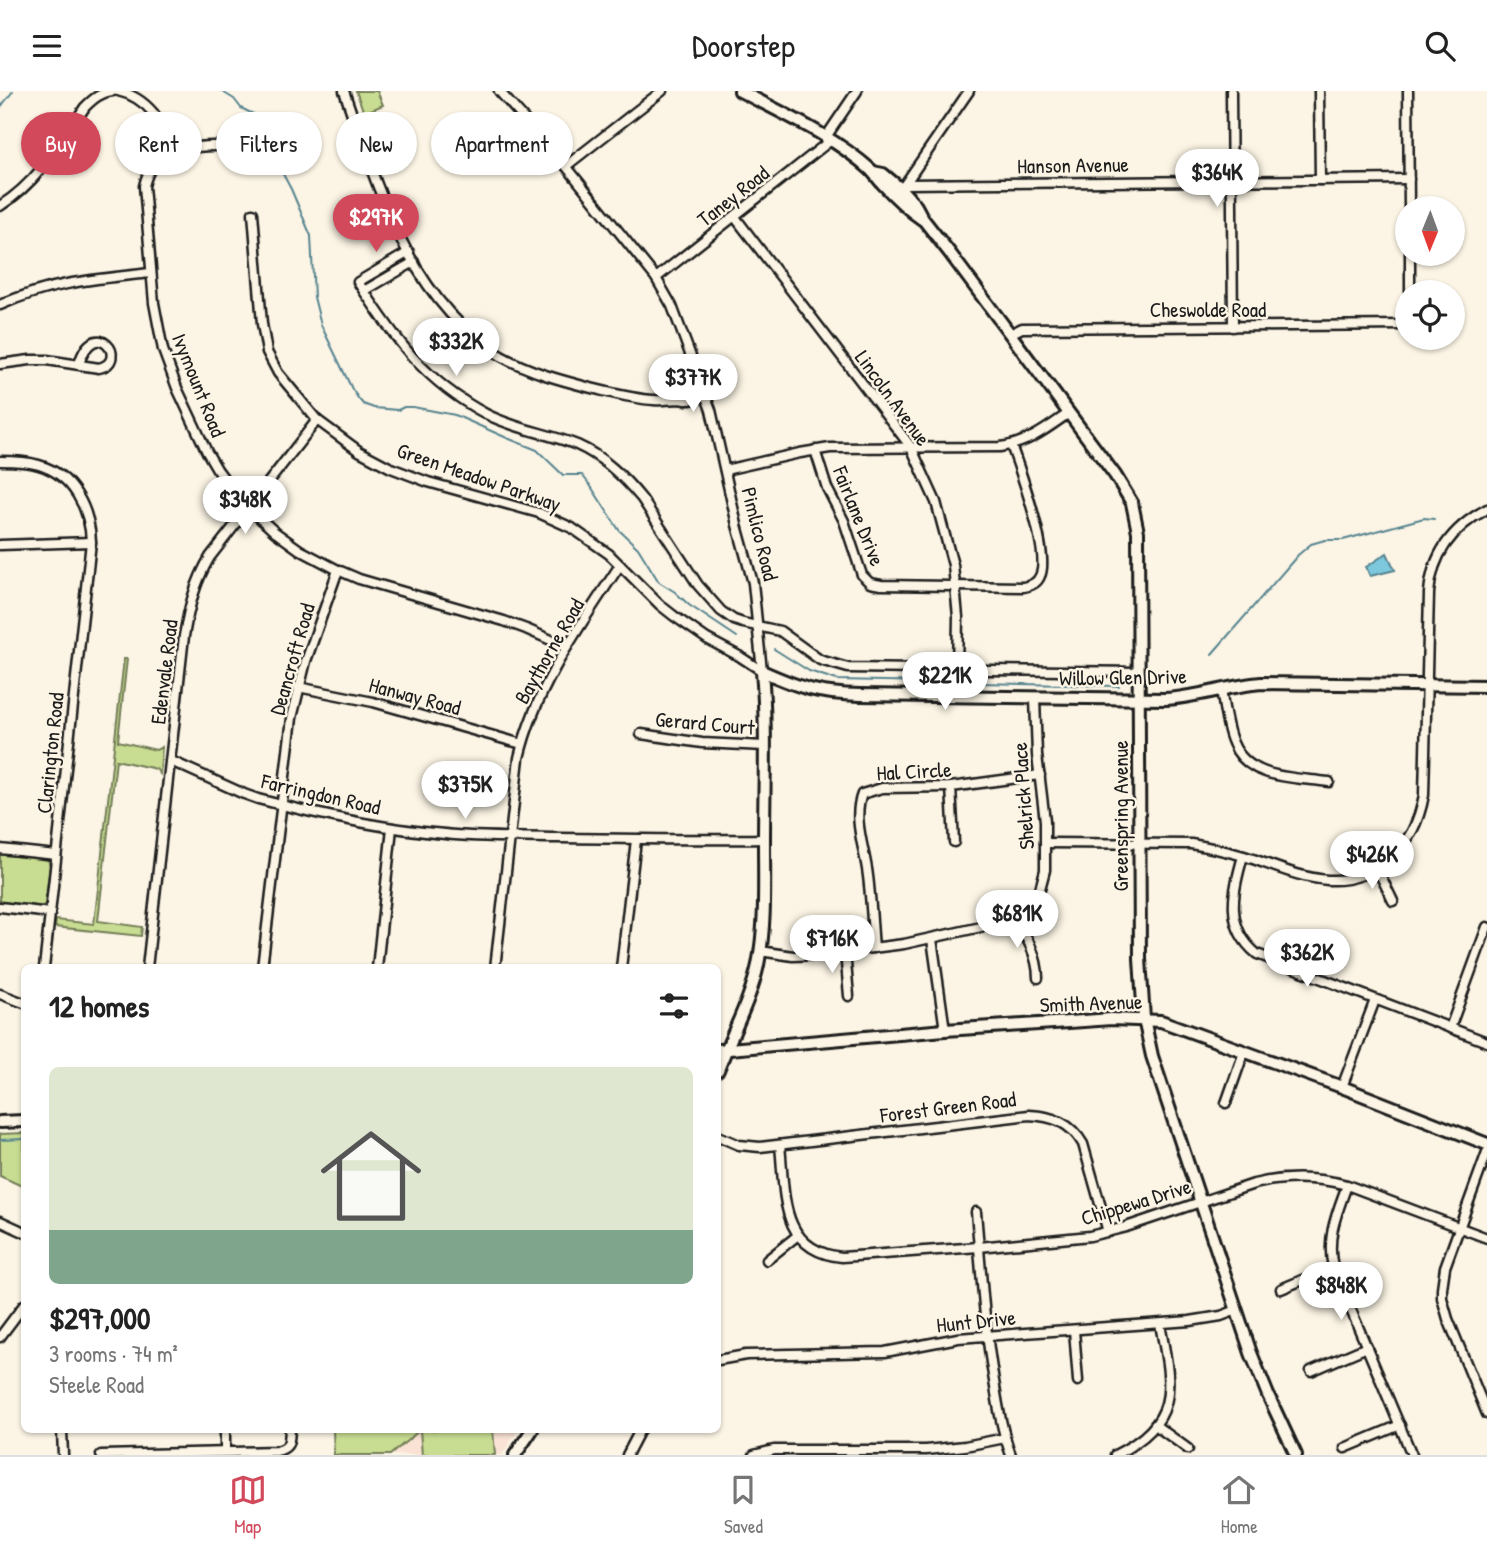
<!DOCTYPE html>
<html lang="en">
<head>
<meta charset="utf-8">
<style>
  :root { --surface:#fff; --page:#f6f6f6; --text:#222; --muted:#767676; --line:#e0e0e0; --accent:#d1495b }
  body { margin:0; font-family:"Patrick Hand",sans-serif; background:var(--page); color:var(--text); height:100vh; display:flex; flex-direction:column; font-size:26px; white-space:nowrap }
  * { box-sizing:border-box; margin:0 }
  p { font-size:23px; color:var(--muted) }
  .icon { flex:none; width:38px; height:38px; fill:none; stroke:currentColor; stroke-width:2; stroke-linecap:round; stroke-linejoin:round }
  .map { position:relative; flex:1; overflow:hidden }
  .details { position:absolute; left:21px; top:873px; width:700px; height:469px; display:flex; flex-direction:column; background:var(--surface); border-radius:10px; box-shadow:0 2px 5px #0004 }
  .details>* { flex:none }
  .guide { position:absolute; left:21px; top:21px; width:700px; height:63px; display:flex; gap:14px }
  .needle { width:46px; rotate:181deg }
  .fabs { position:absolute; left:1395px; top:105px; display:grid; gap:14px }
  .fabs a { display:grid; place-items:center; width:70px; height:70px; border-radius:50%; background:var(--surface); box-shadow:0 2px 5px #0004; font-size:35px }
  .price { position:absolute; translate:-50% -60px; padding:0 16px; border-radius:24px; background:#fff; color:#222; font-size:23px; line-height:46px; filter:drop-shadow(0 2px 4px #0008) }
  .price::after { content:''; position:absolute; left:50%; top:42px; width:21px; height:16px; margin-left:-10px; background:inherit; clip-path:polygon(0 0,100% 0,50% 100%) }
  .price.active { background:var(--accent); color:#fff }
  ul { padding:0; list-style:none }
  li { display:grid; align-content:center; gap:14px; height:371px; padding:0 28px }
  li span { display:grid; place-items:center; height:217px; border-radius:10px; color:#555 }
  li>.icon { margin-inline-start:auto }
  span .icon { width:126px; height:126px; fill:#fffc; stroke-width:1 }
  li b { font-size:30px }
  h2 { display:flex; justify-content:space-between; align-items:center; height:84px; padding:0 28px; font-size:30px }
  .chip { padding:0 24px; border-radius:32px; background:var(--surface); box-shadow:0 2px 5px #0004; font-size:24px; line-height:63px }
  .chip.active { background:var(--accent); color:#fff }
  header { display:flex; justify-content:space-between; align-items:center; height:91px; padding:0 28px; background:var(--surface); font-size:32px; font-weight:600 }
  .tabs { display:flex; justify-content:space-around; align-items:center; height:98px; border-top:2px solid var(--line); background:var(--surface); font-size:19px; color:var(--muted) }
  .tabs a { display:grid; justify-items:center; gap:4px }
  .tabs .active { color:var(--accent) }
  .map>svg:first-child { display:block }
  .built { fill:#fae3d4 }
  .green { fill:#c8dd92; stroke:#727c57; stroke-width:2 }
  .water { fill:#7dc8dc; stroke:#56838f; stroke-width:2 }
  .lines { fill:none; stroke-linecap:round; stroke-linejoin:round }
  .stream { stroke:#56838f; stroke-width:2 }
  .street-casing { stroke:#1c1c1c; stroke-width:13 }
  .secondary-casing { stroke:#1c1c1c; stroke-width:16 }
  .street { stroke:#fcf5e5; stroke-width:8 }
  .secondary { stroke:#fcf5e5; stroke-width:10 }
  .labels { text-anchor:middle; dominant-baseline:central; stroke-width:5; stroke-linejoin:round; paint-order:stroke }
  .street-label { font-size:21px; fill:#1c1c1c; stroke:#fcf5e5 }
</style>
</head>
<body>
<header><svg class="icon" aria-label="menu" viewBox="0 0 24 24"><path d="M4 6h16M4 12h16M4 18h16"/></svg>Doorstep<svg class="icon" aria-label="search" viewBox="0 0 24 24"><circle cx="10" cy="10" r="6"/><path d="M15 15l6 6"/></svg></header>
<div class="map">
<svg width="1487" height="1364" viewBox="0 0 1487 1364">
  <rect width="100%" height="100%" fill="#fcf5e5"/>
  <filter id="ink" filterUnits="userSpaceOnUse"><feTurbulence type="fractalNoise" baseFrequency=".0143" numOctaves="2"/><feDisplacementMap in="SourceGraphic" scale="14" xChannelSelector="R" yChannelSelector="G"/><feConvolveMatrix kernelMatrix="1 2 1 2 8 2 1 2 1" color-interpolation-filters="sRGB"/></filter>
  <g filter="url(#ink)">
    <path class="built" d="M420,1339H518L502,1364H390Z"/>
    <g class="green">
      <path d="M356,0H377L383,14L364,22Z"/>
      <path d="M124,568H127L118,650L156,659L162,656L160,683L156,678L116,669L98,830L142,836L141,845L55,836L56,829L94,833Z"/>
      <path d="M0,762L45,767L48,769L50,775L45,813L40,817L0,813Z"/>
      <path d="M24,1042V1096L0,1085V1043Z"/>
      <path d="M333,1339H493L495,1364H422L420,1339L390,1364H334Z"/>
    </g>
    <g class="water">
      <path d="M386,31L395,34L397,39L395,44L389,47L387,50L381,48L383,45L380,38L381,34Z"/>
      <path d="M1387,462L1395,479L1370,485L1366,476Z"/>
    </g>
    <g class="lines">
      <g class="stream">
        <path d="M221,0L234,8L241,17L255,24L263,32L272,48L277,72L291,98L311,145L314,206L321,234L352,298L358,307L363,313L374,317L398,319L404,316H413L455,324L507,347L537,359L563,384H582L590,394L619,439L638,457L659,491L675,501L689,514L737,546"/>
        <path d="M0,17L13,0"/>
        <path d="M774,558L809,580L837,589L1119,595"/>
        <path d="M1212,563L1298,464L1311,453L1325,449H1343L1424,427L1434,428"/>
        <path d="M0,1049L24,1048"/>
      </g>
      <g class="street-casing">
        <g id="street">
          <path d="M118,0C146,6 167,33 171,60"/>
          <path d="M344,0C377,94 409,210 501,265C530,281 560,289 591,297C612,302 633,308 654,309C663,310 672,308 681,308C682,308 684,309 686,309C692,310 700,306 706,304"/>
          <path d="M499,0L566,75L656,187L672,215L711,319L737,434L753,492L762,580"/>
          <path d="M1231,0L1233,236"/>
          <path d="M1319,0L1320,89"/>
          <path d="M1408,0L1409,117"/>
          <path d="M826,46L857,0"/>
          <path d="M232,54C194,57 154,50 144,95L154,212L163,259L177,297L207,361L217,378L238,407L275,441L300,459L338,479L359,488L504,530L526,538L567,556"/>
          <path d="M566,75L662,0"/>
          <path d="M906,93L1409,88"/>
          <path d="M903,96L969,0"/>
          <path d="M0,115C38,91 60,53 85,16C93,8 101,1 113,0"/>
          <path d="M253,122L262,233L267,261L278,282L317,329L359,360L391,377L428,391L539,422L572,437L609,463L660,514L674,525L707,548L739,565L762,580"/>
          <path d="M735,126L911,356L936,411L953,474L958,526L957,579"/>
          <path d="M409,161L358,191C395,248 424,290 486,323C515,338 547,342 577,354C604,366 624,386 642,408L698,494L721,520L734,529L743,532L780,540L820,569L848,577L1139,581"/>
          <path d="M1410,163V201"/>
          <path d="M656,187L831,49"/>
          <path d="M364,200L414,171"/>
          <path d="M0,214C52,191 95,188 151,182"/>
          <path d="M1010,243L1022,237L1407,234"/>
          <path d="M0,273L30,269H47L99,277C131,270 94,222 79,273"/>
          <path d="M681,308L684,303L702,295"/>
          <path d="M815,359L827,397L844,430L862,484L870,492L881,494L1023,496C1030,495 1037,493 1040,485C1051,464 1020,379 1011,354"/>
          <path d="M0,370C13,370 26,370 39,374C73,384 90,418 91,451L44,877"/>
          <path d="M725,379L800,362L830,357L1000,356C1029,352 1046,338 1069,322"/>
          <path d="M0,454L91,451"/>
          <path d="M298,596L373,611L522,653"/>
          <path d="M1221,598C1224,616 1226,636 1233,652C1248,689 1294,686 1329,691"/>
          <path d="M641,643L702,652L765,655"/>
          <path d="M171,670L244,703L258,708C319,724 382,738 445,743C482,747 520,746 557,747C626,748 695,749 764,748"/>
          <path d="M951,696L954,751"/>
          <path d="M1045,752L1191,753C1209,756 1226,760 1244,765C1294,781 1339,808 1388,769C1409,752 1419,731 1424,704L1429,502C1432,463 1453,436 1487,418"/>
          <path d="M0,758L56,764"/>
          <path d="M1243,765C1233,801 1224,836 1257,863L1487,951"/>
          <path d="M1377,777L1393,810"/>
          <path d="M0,816L50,822"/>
          <path d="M1014,826C1026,845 1038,864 1038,887"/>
          <path d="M932,848L945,939"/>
          <path d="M874,857C872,833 871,809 868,785C865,758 852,728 862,703L882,697L951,696L1040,684"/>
          <path d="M760,860L793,865L817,864L904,853L990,834L1014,826L1023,820L1031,812L1040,798L1045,779V730L1037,664L1035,607"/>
          <path d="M845,861L849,905"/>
          <path d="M147,877L184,545C189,516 195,491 210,466L317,329"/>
          <path d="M262,877L292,627L306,570L338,479"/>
          <path d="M377,877L392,737"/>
          <path d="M495,877L519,667C536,595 580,535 620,474"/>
          <path d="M621,877L636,749"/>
          <path d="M0,903L24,912"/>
          <path d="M1450,937L1487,836"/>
          <path d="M1342,996L1375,909"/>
          <path d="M1226,1012L1244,961"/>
          <path d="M718,1045L739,1054L760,1056L1029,1024C1053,1025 1071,1032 1083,1053L1108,1141"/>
          <path d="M780,1054C785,1102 779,1160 842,1166L979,1156L1090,1145L1126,1136L1254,1093C1286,1085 1316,1086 1347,1094L1487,1147"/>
          <path d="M1487,1061L1445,1176L1442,1197V1207L1448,1228L1487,1323"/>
          <path d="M1347,1094C1337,1122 1326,1146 1333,1176L1412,1364"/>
          <path d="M976,1121C981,1178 984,1234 994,1290C998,1315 1002,1340 1011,1364"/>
          <path d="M0,1130L24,1141"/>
          <path d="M767,1169L798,1144"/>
          <path d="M1281,1198L1333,1176"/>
          <path d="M1074,1239L1078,1290"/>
          <path d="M0,1246L24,1214"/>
          <path d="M718,1269L746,1264L885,1261L958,1247L1190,1230L1221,1225L1237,1219"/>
          <path d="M1311,1280L1367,1256"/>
          <path d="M1155,1334L1188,1358"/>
          <path d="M62,1339L63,1364"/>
          <path d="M225,1339V1361"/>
          <path d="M1345,1357L1400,1334"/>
          <path d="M101,1364L276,1360C290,1357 289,1351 290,1339"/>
          <path d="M627,1364L640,1339"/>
          <path d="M754,1364L774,1359H926L965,1355L1005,1347"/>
          <path d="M1115,1364C1181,1330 1172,1297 1160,1233"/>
        </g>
      </g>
      <g class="secondary-casing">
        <g id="secondary">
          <path d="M740,0C784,23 835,46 871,79C875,83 878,88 882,92C894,105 907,118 922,128"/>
          <path d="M873,81L883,83L901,98L916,115L923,128L949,161L1115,384L1132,412L1138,441L1140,868L1144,928L1152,965L1251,1262L1268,1304L1296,1364"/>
          <path d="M718,959L945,939L1084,930L1111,928L1161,930L1342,996L1487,1053"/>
          <path d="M718,979C731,944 750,911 758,874C766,834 764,792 764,751C764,694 767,637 762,580C800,597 818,603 860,604L1165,608C1198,606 1228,595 1261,592L1487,595"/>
          <path d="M0,1031L24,1030"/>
          <path d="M515,1364L532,1339"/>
        </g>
      </g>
      <use href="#street" class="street"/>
      <use href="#secondary" class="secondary"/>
    </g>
  </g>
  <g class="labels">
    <g class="street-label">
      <text transform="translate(1073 74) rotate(-1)">Hanson Avenue</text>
      <text transform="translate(733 105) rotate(-38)">Taney Road</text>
      <text x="1208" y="218">Cheswolde Road</text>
      <text transform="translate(199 294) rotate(68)">Ivymount Road</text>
      <text transform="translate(893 307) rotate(54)">Lincoln Avenue</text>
      <text transform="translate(479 386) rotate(19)">Green Meadow Parkway</text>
      <text transform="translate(859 425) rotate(68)">Fairlane Drive</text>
      <text transform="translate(760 443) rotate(76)">Pimlico Road</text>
      <text transform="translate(549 560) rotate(-60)">Baythorne Road</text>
      <text transform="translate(292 568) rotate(-74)">Deancroft Road</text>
      <text transform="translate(164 581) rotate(-83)">Edenvale Road</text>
      <text transform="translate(1123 586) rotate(-1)">Willow Glen Drive</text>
      <text transform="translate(415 605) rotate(15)">Hanway Road</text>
      <text transform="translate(705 632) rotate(5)">Gerard Court</text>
      <text transform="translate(50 662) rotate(-84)">Clarington Road</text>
      <text transform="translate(914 680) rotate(-3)">Hal Circle</text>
      <text transform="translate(321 703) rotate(13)">Farringdon Road</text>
      <text transform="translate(1023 705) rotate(-94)">Shelrick Place</text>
      <text transform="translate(1120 725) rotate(-90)">Greenspring Avenue</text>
      <text transform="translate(1091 912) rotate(-2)">Smith Avenue</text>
      <text transform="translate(948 1016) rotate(-7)">Forest Green Road</text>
      <text transform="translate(1136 1111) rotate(-17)">Chippewa Drive</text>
      <text transform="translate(976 1230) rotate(-6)">Hunt Drive</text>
    </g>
  </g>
</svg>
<div class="fabs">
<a><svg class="needle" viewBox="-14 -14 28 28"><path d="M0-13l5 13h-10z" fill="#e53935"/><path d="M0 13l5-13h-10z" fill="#767676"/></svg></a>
<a><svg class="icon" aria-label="locate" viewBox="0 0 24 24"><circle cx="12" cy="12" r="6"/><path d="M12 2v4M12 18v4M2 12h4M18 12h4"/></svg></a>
</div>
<b class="price" style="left:1217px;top:118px">$364K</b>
<b class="price active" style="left:376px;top:163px">$297K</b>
<b class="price" style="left:456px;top:287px">$332K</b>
<b class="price" style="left:693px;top:323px">$377K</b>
<b class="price" style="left:245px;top:445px">$348K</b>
<b class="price" style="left:945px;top:621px">$221K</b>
<b class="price" style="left:465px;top:730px">$375K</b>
<b class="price" style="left:1372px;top:800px">$426K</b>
<b class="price" style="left:1017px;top:859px">$681K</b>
<b class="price" style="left:832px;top:884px">$716K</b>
<b class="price" style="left:1307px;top:898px">$362K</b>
<b class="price" style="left:1341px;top:1231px">$848K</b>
<div class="guide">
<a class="chip active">Buy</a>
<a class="chip">Rent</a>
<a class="chip">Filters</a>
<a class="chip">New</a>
<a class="chip">Apartment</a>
</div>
<section class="details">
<h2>12 homes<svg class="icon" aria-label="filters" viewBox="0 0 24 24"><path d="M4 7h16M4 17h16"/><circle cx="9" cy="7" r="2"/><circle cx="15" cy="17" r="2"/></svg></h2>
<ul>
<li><span style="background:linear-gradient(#dfe7d0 75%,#7fa58c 0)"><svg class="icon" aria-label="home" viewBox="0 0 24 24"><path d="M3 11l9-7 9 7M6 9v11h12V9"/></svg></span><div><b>$297,000</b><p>3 rooms · 74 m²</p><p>Steele Road</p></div></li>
</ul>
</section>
</div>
<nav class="tabs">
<a class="active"><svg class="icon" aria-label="map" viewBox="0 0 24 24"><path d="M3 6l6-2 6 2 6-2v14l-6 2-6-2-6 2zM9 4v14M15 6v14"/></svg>Map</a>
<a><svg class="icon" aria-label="saved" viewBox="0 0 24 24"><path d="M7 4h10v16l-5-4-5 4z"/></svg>Saved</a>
<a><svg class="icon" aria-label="home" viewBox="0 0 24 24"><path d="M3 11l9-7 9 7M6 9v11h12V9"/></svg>Home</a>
</nav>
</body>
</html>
